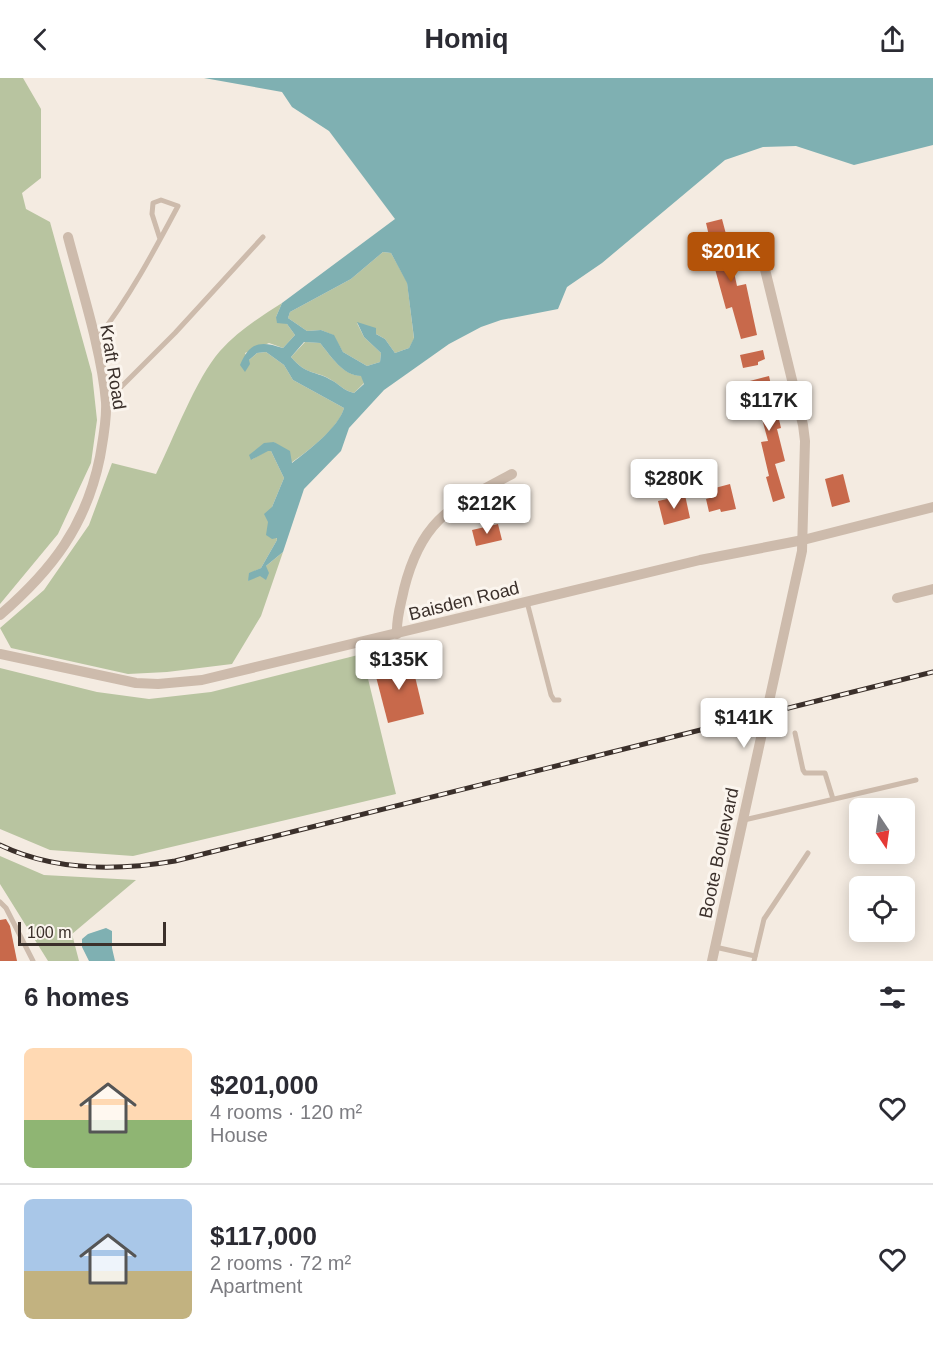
<!DOCTYPE html>
<html lang="en">
<head>
<meta charset="utf-8">
<style>
  :root { --surface:#fff; --page:#f2f2f3; --text:#2b2b33; --muted:#7c7c81; --line:#e1e1e2; --accent:#b45309 }
  body { margin:0; font-family:Arial,sans-serif; background:var(--page); color:var(--text); height:100vh; display:flex; flex-direction:column; font-size:22px; white-space:nowrap }
  * { box-sizing:border-box; margin:0 }
  p { font-size:20px; color:var(--muted) }
  .icon { flex:none; width:33px; height:33px; fill:none; stroke:currentColor; stroke-width:2; stroke-linecap:round; stroke-linejoin:round }
  .map { position:relative; height:883px; overflow:hidden }
  .panel { display:flex; flex-direction:column; background:var(--surface); flex:1 }
  .panel>* { flex:none }
  .needle { width:39px; rotate:167deg }
  .controls { position:absolute; left:849px; top:720px; display:grid; gap:12px }
  .controls a { display:grid; place-items:center; width:66px; height:66px; border-radius:9px; background:var(--surface); box-shadow:0 3px 15px #0003; font-size:30px }
  .scale { position:absolute; left:18px; bottom:15px; width:148px; box-sizing:border-box; padding-left:6px; border:3px solid #3b302b; border-top:0; font-size:16px; line-height:21px; white-space:nowrap; color:#3b302b; -webkit-text-stroke:4px #fbf5ee; paint-order:stroke }
  .price { position:absolute; translate:-50% -51px; padding:0 14px; border-radius:6px; background:#fff; color:#222; font-size:20px; line-height:39px; filter:drop-shadow(0 2px 3px #0008) }
  .price::after { content:''; position:absolute; left:50%; top:36px; width:18px; height:14px; margin-left:-9px; background:inherit; clip-path:polygon(0 0,100% 0,50% 100%) }
  .price.current { background:var(--accent); color:#fff }
  ul { padding:0; list-style:none }
  li { display:flex; align-items:center; gap:18px; height:150px; padding:0 24px }
  li+li { border-top:2px solid var(--line) }
  li span { display:grid; place-items:center; flex:none; width:168px; height:120px; border-radius:9px; color:#555 }
  li>.icon { margin-inline-start:auto }
  span .icon { width:72px; height:72px; fill:#fffc; stroke-width:1 }
  li b { font-size:26px }
  h2 { display:flex; justify-content:space-between; align-items:center; height:72px; padding:0 24px; font-size:26px }
  header { display:flex; justify-content:space-between; align-items:center; height:78px; padding:0 24px; background:var(--surface); font-size:27px; font-weight:700 }
  .map>svg:first-child { display:block }
  .green { fill:#b8c4a0 }
  .water { fill:#7fb0b2; fill-rule:evenodd }
  .building { fill:#c8694b }
  .lines { fill:none; stroke-linecap:round; stroke-linejoin:round }
  .service { stroke:#cdbbac; stroke-width:5 }
  .minor { stroke:#cdbbac; stroke-width:10 }
  .rail-casing { stroke:#3b302b; stroke-width:5 }
  .rail { stroke:#fbf5ee; stroke-width:3; stroke-dasharray:9; stroke-linecap:butt }
  .labels { text-anchor:middle; dominant-baseline:central; stroke-width:6; stroke-linejoin:round; paint-order:stroke }
  .street-label { font-size:18px; fill:#3b302b; stroke:#fbf5ee }
</style>
</head>
<body>
<header><svg class="icon" aria-label="back" viewBox="0 0 24 24"><path d="M15 5l-7 7 7 7"/></svg>Homiq<svg class="icon" aria-label="share" viewBox="0 0 24 24"><path d="M12 15V3M7 8l5-5 5 5M5 13v7h14v-7"/></svg></header>
<div class="map">
<svg width="933" height="883" viewBox="0 0 933 883">
  <rect width="100%" height="100%" fill="#f4ebe1"/>
  <g class="green">
    <path d="M0,0H23L41,31V100L22,115L26,131L50,144L92,296L97,342L91,385L58,456L0,526Z"/>
    <path d="M383,174L391,175L407,204L414,261L409,270L395,275L385,261L357,245L364,259L381,275L380,284L367,288L343,274L333,257L321,252L307,253L288,240L290,234L351,201Z"/>
    <path d="M282,225L276,239L287,246L295,257L283,270L269,265L245,275L250,286L248,283L257,275L266,274L284,287L293,302L344,330C339,350 308,373 291,385L274,364L251,382L268,372L271,373L284,400L272,429L277,462L261,490L253,494L248,503L283,474L261,538L232,586L167,594L128,596L11,570L0,550L44,512L89,447L112,385L156,396C173,362 196,300 220,273C238,253 260,239 282,225Z"/>
    <path d="M305,264L320,265C331,278 343,298 362,298L364,305L354,315C345,313 341,308 333,303C315,291 308,299 291,279Z"/>
    <path d="M362,576L396,716L133,778L50,772L0,751V590L97,614L149,621L211,614Z"/>
    <path d="M0,778L44,797L136,802L72,856L79,883H48L0,806Z"/>
  </g>
  <g class="water">
    <path d="M204,0H933V67L854,87L796,68L763,69L725,82L602,185L567,209L558,231L501,242L481,249L449,266L384,312L349,350L341,373L304,411L283,474L266,488L269,495L266,502L260,498L248,503L249,495L261,490L277,462V460L272,461L266,457L268,444L264,436L272,429L284,400L271,373H268L251,382L249,377L264,365L274,364L290,373L292,385C308,373 339,349 344,330L293,302L284,287L266,274L257,275L249,282L250,286L245,294L240,287C250,263 261,263 283,270L295,257L287,246L277,245L276,239L282,225L395,141L329,53L292,29L282,14ZM383,174L391,175L407,205L414,260L409,270L395,275L385,261L376,256V250L357,244L364,259L381,275L380,284L367,288L343,274L334,257L321,252L307,253L288,240L290,234L351,201ZM304,264L320,265C331,278 343,298 361,298L364,306L354,315C345,313 341,308 333,303C315,292 307,298 291,279Z"/>
    <path d="M106,850L112,853V870L115,883H89L82,869V861L88,856Z"/>
  </g>
  <g class="building">
    <path d="M722,141L726,156L720,158L724,177L730,176L737,208L746,206L757,257L741,261L732,229L726,231L712,180L714,179L706,145Z"/>
    <path d="M763,272L765,281L758,284V287L743,290L740,277Z"/>
    <path d="M769,298L781,350L777,351L785,383L775,386L785,420L773,424L766,399L769,398L761,364L768,363L757,322L751,324L746,304Z"/>
    <path d="M843,396L850,424L832,429L825,401Z"/>
    <path d="M730,406L736,431L721,434L720,431L709,434L706,421L717,418L715,410Z"/>
    <path d="M685,417L690,440L664,447L658,423Z"/>
    <path d="M498,446L502,462L476,468L472,452Z"/>
    <path d="M411,582L424,636L388,645L374,591Z"/>
    <path d="M6,841L10,848L17,883H0V842Z"/>
  </g>
  <g class="lines">
    <g class="service">
      <path d="M97,261C129,220 153,175 178,128L161,122L153,125L152,136L160,161"/>
      <path d="M107,323L175,255L263,159"/>
      <path d="M527,524L551,617L554,622H559"/>
      <path d="M795,655L803,692L805,695H825L833,721"/>
      <path d="M744,742L916,702"/>
      <path d="M0,824L6,830L33,883"/>
      <path d="M715,869L755,878"/>
      <path d="M754,883L764,841L808,775"/>
    </g>
    <g class="minor">
      <path d="M897,520L933,511"/>
      <path d="M0,537C52,492 86,448 100,379C103,361 107,342 106,324C102,274 81,209 68,159"/>
      <path d="M397,556C396,540 401,526 404,511C422,439 453,428 512,396"/>
      <path d="M0,576L136,605L158,606L202,602L700,482L803,462L933,429"/>
      <path d="M712,883L802,473L805,363L803,347L760,171"/>
    </g>
    <g class="rail-casing">
      <path id="rail" d="M0,767C54,793 117,793 175,783L933,594"/>
    </g>
    <use href="#rail" class="rail"/>
  </g>
  <g class="labels">
    <g class="street-label">
      <text transform="translate(113 289) rotate(81)">Kraft Road</text>
      <text transform="translate(464 523) rotate(-14)">Baisden Road</text>
      <text transform="translate(719 775) rotate(-78)">Boote Boulevard</text>
    </g>
  </g>
</svg>
<div class="controls">
<a><svg class="needle" viewBox="-14 -14 28 28"><path d="M0-13l5 13h-10z" fill="#e53935"/><path d="M0 13l5-13h-10z" fill="#7c7c81"/></svg></a>
<a><svg class="icon" aria-label="locate" viewBox="0 0 24 24"><circle cx="12" cy="12" r="6"/><path d="M12 2v4M12 18v4M2 12h4M18 12h4"/></svg></a>
</div>
<div class="scale">100 m</div>
<b class="price current" style="left:731px;top:205px">$201K</b>
<b class="price" style="left:769px;top:354px">$117K</b>
<b class="price" style="left:674px;top:432px">$280K</b>
<b class="price" style="left:487px;top:457px">$212K</b>
<b class="price" style="left:399px;top:613px">$135K</b>
<b class="price" style="left:744px;top:671px">$141K</b>
</div>
<section class="panel">
<h2>6 homes<svg class="icon" aria-label="filters" viewBox="0 0 24 24"><path d="M4 7h16M4 17h16"/><circle cx="9" cy="7" r="2"/><circle cx="15" cy="17" r="2"/></svg></h2>
<ul>
<li><span style="background:linear-gradient(#ffd9b3 60%,#8fb573 0)"><svg class="icon" aria-label="home" viewBox="0 0 24 24"><path d="M3 11l9-7 9 7M6 9v11h12V9"/></svg></span><div><b>$201,000</b><p>4 rooms · 120 m²</p><p>House</p></div><svg class="icon" aria-label="heart" viewBox="0 0 24 24"><path d="M12 20l-8-8c-3-5 5-10 8-4 3-6 11-1 8 4z"/></svg></li>
<li><span style="background:linear-gradient(#a9c7e8 60%,#c2b280 0)"><svg class="icon" aria-label="home" viewBox="0 0 24 24"><path d="M3 11l9-7 9 7M6 9v11h12V9"/></svg></span><div><b>$117,000</b><p>2 rooms · 72 m²</p><p>Apartment</p></div><svg class="icon" aria-label="heart" viewBox="0 0 24 24"><path d="M12 20l-8-8c-3-5 5-10 8-4 3-6 11-1 8 4z"/></svg></li>
</ul>
</section>
</body>
</html>
